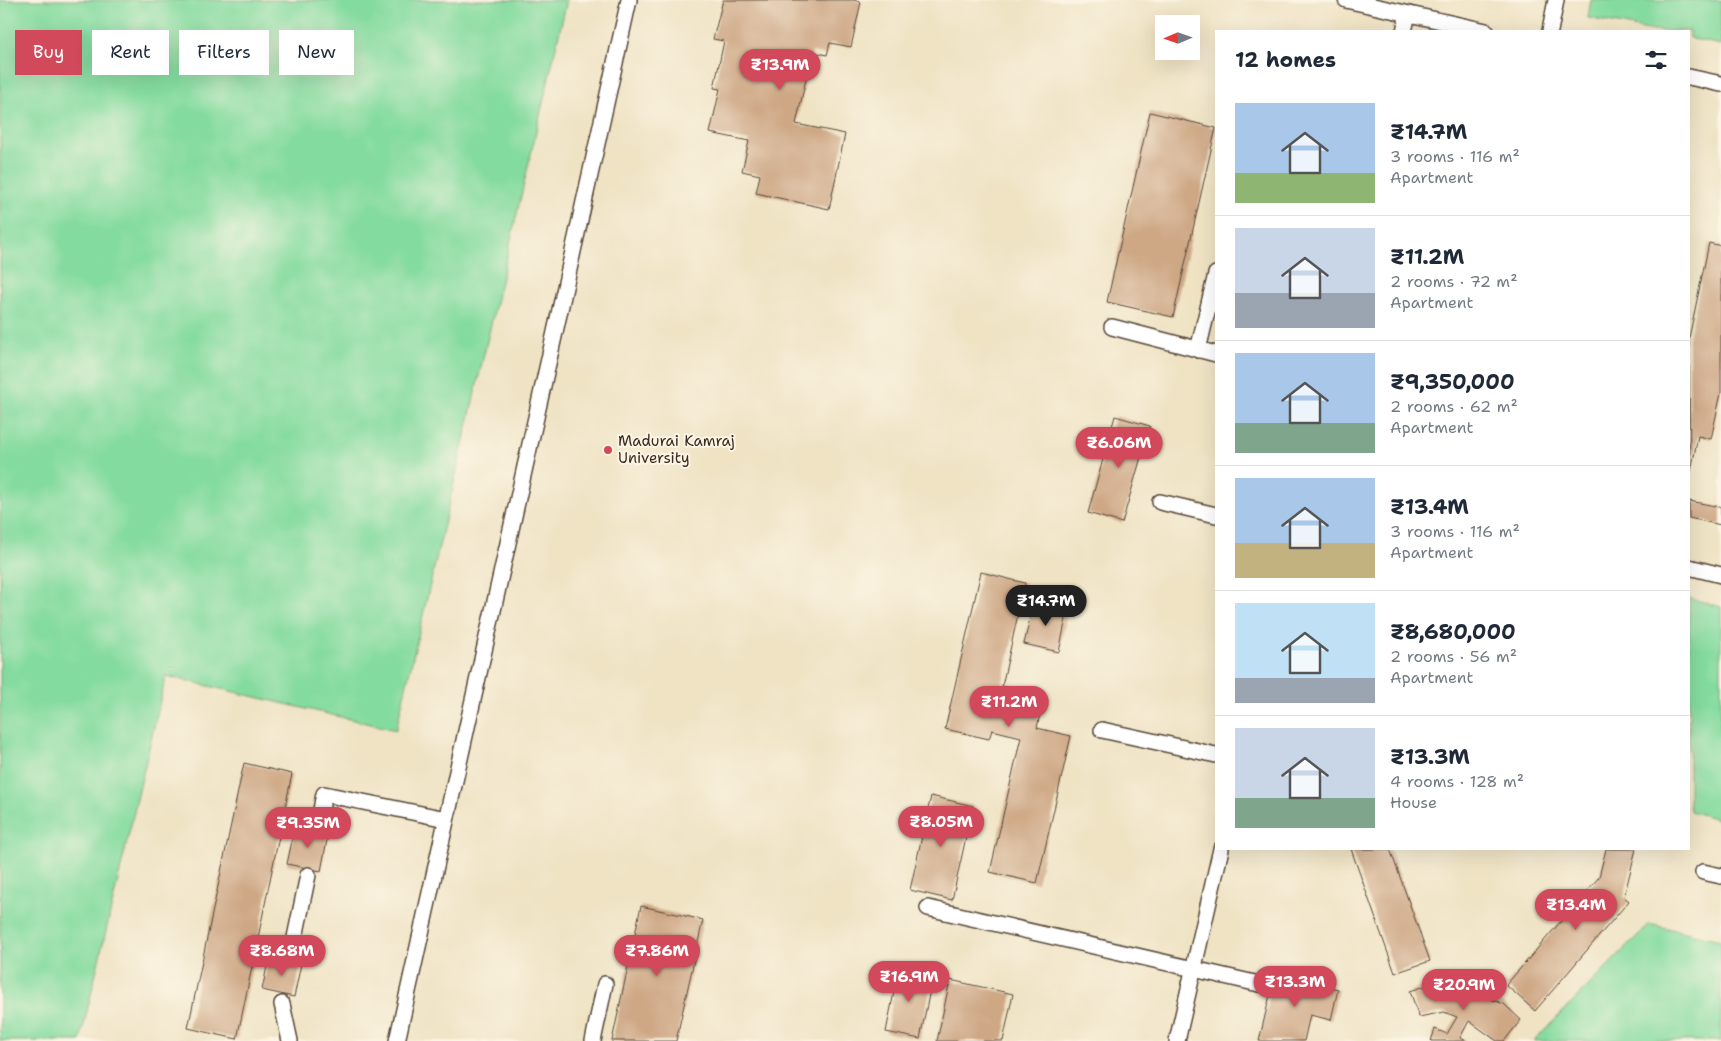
<!DOCTYPE html>
<html lang="en">
<head>
<meta charset="utf-8">
<style>
  :root { --surface:#fff; --page:#f2f2f3; --text:#1f2937; --muted:#747a83; --line:#e0e1e3; --accent:#d1495b }
  body { margin:0; font-family:"Shantell Sans",sans-serif; background:var(--page); color:var(--text); height:100vh; display:flex; flex-direction:column; font-size:19px; white-space:nowrap }
  * { box-sizing:border-box; margin:0 }
  p { font-size:16px; color:var(--muted) }
  .icon { flex:none; width:28px; height:28px; fill:none; stroke:currentColor; stroke-width:2; stroke-linecap:round; stroke-linejoin:round }
  .map { position:relative; flex:1; overflow:hidden }
  .details { position:absolute; left:1215px; top:30px; width:475px; height:820px; display:flex; flex-direction:column; background:var(--surface); border-radius:0px; box-shadow:0 5px 20px #0002 }
  .details>* { flex:none }
  .guide { position:absolute; left:15px; top:30px; width:475px; height:45px; display:flex; gap:10px }
  .needle { width:32px; rotate:268deg }
  .buttons { position:absolute; left:1155px; top:15px; display:grid; gap:10px }
  .buttons a { display:grid; place-items:center; width:45px; height:45px; border-radius:0px; background:var(--surface); box-shadow:0 5px 20px #0002; font-size:25px }
  .price { position:absolute; translate:-50% -42px; padding:0 11px; border-radius:18px; background:var(--accent); color:#fff; font-size:16px; line-height:32px; filter:drop-shadow(0 1px 2px #0008) }
  .price::after { content:''; position:absolute; left:50%; top:30px; width:15px; height:11px; margin-left:-8px; background:inherit; clip-path:polygon(0 0,100% 0,50% 100%) }
  .price.active { background:#222; color:#fff }
  ul { padding:0; list-style:none }
  li { display:flex; align-items:center; gap:15px; height:125px; padding:0 20px }
  li+li { border-top:1px solid var(--line) }
  li span { display:grid; place-items:center; flex:none; width:140px; height:100px; border-radius:0px; color:#555 }
  li>.icon { margin-inline-start:auto }
  span .icon { width:60px; height:60px; fill:#fffc; stroke-width:1 }
  li b { font-size:21px }
  h2 { display:flex; justify-content:space-between; align-items:center; height:60px; padding:0 20px; font-size:21px }
  .pill { padding:0 18px; border-radius:0px; background:var(--surface); box-shadow:0 5px 20px #0002; font-size:18px; line-height:45px }
  .pill.active { background:var(--accent); color:#fff }
  .map>svg:first-child { display:block }
  .green { fill:#84db9f; stroke:#60825e }
  .building { fill:#cea785 }
  .lines { fill:none; stroke-linecap:round; stroke-linejoin:round }
  .lane-casing { stroke:#564637; stroke-width:18 }
  .lane { stroke:#fff; stroke-width:15 }
  .poi-dot { fill:#d1495b; stroke:#fcf5e5; stroke-width:2 }
  .labels { text-anchor:middle; dominant-baseline:central; stroke-width:4; stroke-linejoin:round; paint-order:stroke }
  .poi-label { font-size:15px; fill:#3b2a1e; stroke:#fcf5e5; text-anchor:start }
</style>
</head>
<body>
<div class="map">
<svg width="1721" height="1041" viewBox="0 0 1721 1041">
  <rect width="100%" height="100%" fill="#fcf5e5"/>
  <filter id="ink" filterUnits="userSpaceOnUse"><feTurbulence type="fractalNoise" baseFrequency=".02" numOctaves="2"/><feDisplacementMap in="SourceGraphic" scale="10" xChannelSelector="R" yChannelSelector="G"/><feConvolveMatrix kernelMatrix="1 2 1 2 8 2 1 2 1" color-interpolation-filters="sRGB"/></filter>
  <filter id="wash" filterUnits="userSpaceOnUse"><feTurbulence type="fractalNoise" baseFrequency=".0096" numOctaves="4" result="noise"/><feDisplacementMap in="SourceGraphic" scale="20" xChannelSelector="R" yChannelSelector="G"/><feGaussianBlur stdDeviation="1.12" result="paint"/><feColorMatrix in="noise" values="0 0 0 0 0 0 0 0 0 0 0 0 0 0 0 0 0 1.4 0 .05"/><feComposite in="paint" operator="in"/></filter>
  <g filter="url(#wash)">
    <rect width="100%" height="100%" fill="#efe3c4"/>
    <g class="green">
      <path d="M0,0H567L396,730L166,676L80,1041H0Z"/>
      <path d="M1591,0H1721V45L1689,38V31H1653L1588,18Z"/>
      <path d="M1689,598L1721,607V820L1690,811L1689,806Z"/>
      <path d="M1649,924L1721,940V1041H1534Z"/>
    </g>
    <g id="blocks">
      <g class="building">
        <path d="M723,0H853L861,2L851,47L830,43L827,55L812,52L796,124L845,134L829,209L756,193L760,175L742,171L749,141L710,133L720,89L714,88L724,41L713,39Z"/>
        <path d="M1150,112L1216,128L1173,317L1107,302Z"/>
        <path d="M1709,243L1721,246V393L1711,439L1698,436L1690,476L1689,338Z"/>
        <path d="M1115,416L1150,426L1122,523L1088,513Z"/>
        <path d="M1689,501L1721,507V525L1689,518Z"/>
        <path d="M981,572L1025,583L1002,686L1044,696L1037,728L1071,736L1037,883L990,872L1021,737L992,730L989,739L945,729Z"/>
        <path d="M1034,601L1068,609L1059,652L1024,644Z"/>
        <path d="M244,763L292,774L237,1039L188,1028Z"/>
        <path d="M931,796L973,806L952,900L910,890Z"/>
        <path d="M295,827L328,835L321,871L287,864Z"/>
        <path d="M1351,849H1390L1430,961L1395,973Z"/>
        <path d="M1606,849H1636L1624,897L1629,901L1535,1011L1506,985L1599,877Z"/>
        <path d="M641,906L703,920L676,1041H612Z"/>
        <path d="M269,957L301,964L294,997L262,990Z"/>
        <path d="M899,967L933,975L920,1039L886,1032Z"/>
        <path d="M1275,974L1338,989L1331,1020L1310,1015L1304,1041H1259Z"/>
        <path d="M950,980L1013,994L1003,1041H937Z"/>
        <path d="M1441,981L1504,1004L1521,1020L1504,1041H1497L1469,1021L1460,1038L1467,1041H1431L1435,1029L1447,1034L1457,1017L1444,1012L1419,1017L1410,991Z"/>
      </g>
    </g>
  </g>
  <g filter="url(#ink)">
    <use href="#blocks" fill-opacity="0" stroke="#564637" stroke-width="1"/>
    <g class="lines">
      <g class="lane-casing">
        <g id="lane">
          <path d="M1346,0L1486,31"/>
          <path d="M1404,31L1408,14"/>
          <path d="M1550,31L1556,0"/>
          <path d="M1689,77L1721,84"/>
          <path d="M1112,327L1216,354"/>
          <path d="M1198,350L1216,274"/>
          <path d="M1160,502L1216,515"/>
          <path d="M1689,567L1721,575"/>
          <path d="M1102,730L1216,755"/>
          <path d="M318,826L324,794L446,819"/>
          <path d="M1703,872L1721,876"/>
          <path d="M928,908L1259,984"/>
          <path d="M292,952L308,875"/>
          <path d="M282,1004L290,1041"/>
          <path d="M397,1041L629,0"/>
          <path d="M593,1041L605,984"/>
          <path d="M1177,1041L1221,849"/>
        </g>
      </g>
      <use href="#lane" class="lane"/>
    </g>
  </g>
  <circle class="poi-dot" cx="608" cy="450" r="5"/>
  <g class="labels">
    <g class="poi-label">
      <text x="618" y="441">Madurai Kamraj<tspan x="618" dy="17">University</tspan></text>
    </g>
  </g>
</svg>
<div class="buttons">
<a><svg class="needle" viewBox="-14 -14 28 28"><path d="M0-13l5 13h-10z" fill="#e53935"/><path d="M0 13l5-13h-10z" fill="#747a83"/></svg></a>
</div>
<b class="price" style="left:780px;top:91px">₹13.9M</b>
<b class="price" style="left:1119px;top:469px">₹6.06M</b>
<b class="price active" style="left:1046px;top:627px">₹14.7M</b>
<b class="price" style="left:1009px;top:728px">₹11.2M</b>
<b class="price" style="left:941px;top:848px">₹8.05M</b>
<b class="price" style="left:308px;top:849px">₹9.35M</b>
<b class="price" style="left:1576px;top:931px">₹13.4M</b>
<b class="price" style="left:282px;top:977px">₹8.68M</b>
<b class="price" style="left:657px;top:977px">₹7.86M</b>
<b class="price" style="left:909px;top:1003px">₹16.9M</b>
<b class="price" style="left:1295px;top:1008px">₹13.3M</b>
<b class="price" style="left:1464px;top:1011px">₹20.9M</b>
<div class="guide">
<a class="pill active">Buy</a>
<a class="pill">Rent</a>
<a class="pill">Filters</a>
<a class="pill">New</a>
</div>
<section class="details">
<h2>12 homes<svg class="icon" aria-label="filters" viewBox="0 0 24 24"><path d="M4 7h16M4 17h16"/><circle cx="9" cy="7" r="2"/><circle cx="15" cy="17" r="2"/></svg></h2>
<ul>
<li><span style="background:linear-gradient(#a9c7e8 70%,#8fb573 0)"><svg class="icon" aria-label="home" viewBox="0 0 24 24"><path d="M3 11l9-7 9 7M6 9v11h12V9"/></svg></span><div><b>₹14.7M</b><p>3 rooms · 116 m²</p><p>Apartment</p></div></li>
<li><span style="background:linear-gradient(#c9d6e8 65%,#9aa5b1 0)"><svg class="icon" aria-label="home" viewBox="0 0 24 24"><path d="M3 11l9-7 9 7M6 9v11h12V9"/></svg></span><div><b>₹11.2M</b><p>2 rooms · 72 m²</p><p>Apartment</p></div></li>
<li><span style="background:linear-gradient(#a9c7e8 70%,#7fa58c 0)"><svg class="icon" aria-label="home" viewBox="0 0 24 24"><path d="M3 11l9-7 9 7M6 9v11h12V9"/></svg></span><div><b>₹9,350,000</b><p>2 rooms · 62 m²</p><p>Apartment</p></div></li>
<li><span style="background:linear-gradient(#a9c7e8 65%,#c2b280 0)"><svg class="icon" aria-label="home" viewBox="0 0 24 24"><path d="M3 11l9-7 9 7M6 9v11h12V9"/></svg></span><div><b>₹13.4M</b><p>3 rooms · 116 m²</p><p>Apartment</p></div></li>
<li><span style="background:linear-gradient(#bfe0f5 75%,#9aa5b1 0)"><svg class="icon" aria-label="home" viewBox="0 0 24 24"><path d="M3 11l9-7 9 7M6 9v11h12V9"/></svg></span><div><b>₹8,680,000</b><p>2 rooms · 56 m²</p><p>Apartment</p></div></li>
<li><span style="background:linear-gradient(#c9d6e8 70%,#7fa58c 0)"><svg class="icon" aria-label="home" viewBox="0 0 24 24"><path d="M3 11l9-7 9 7M6 9v11h12V9"/></svg></span><div><b>₹13.3M</b><p>4 rooms · 128 m²</p><p>House</p></div></li>
</ul>
</section>
</div>
</body>
</html>
